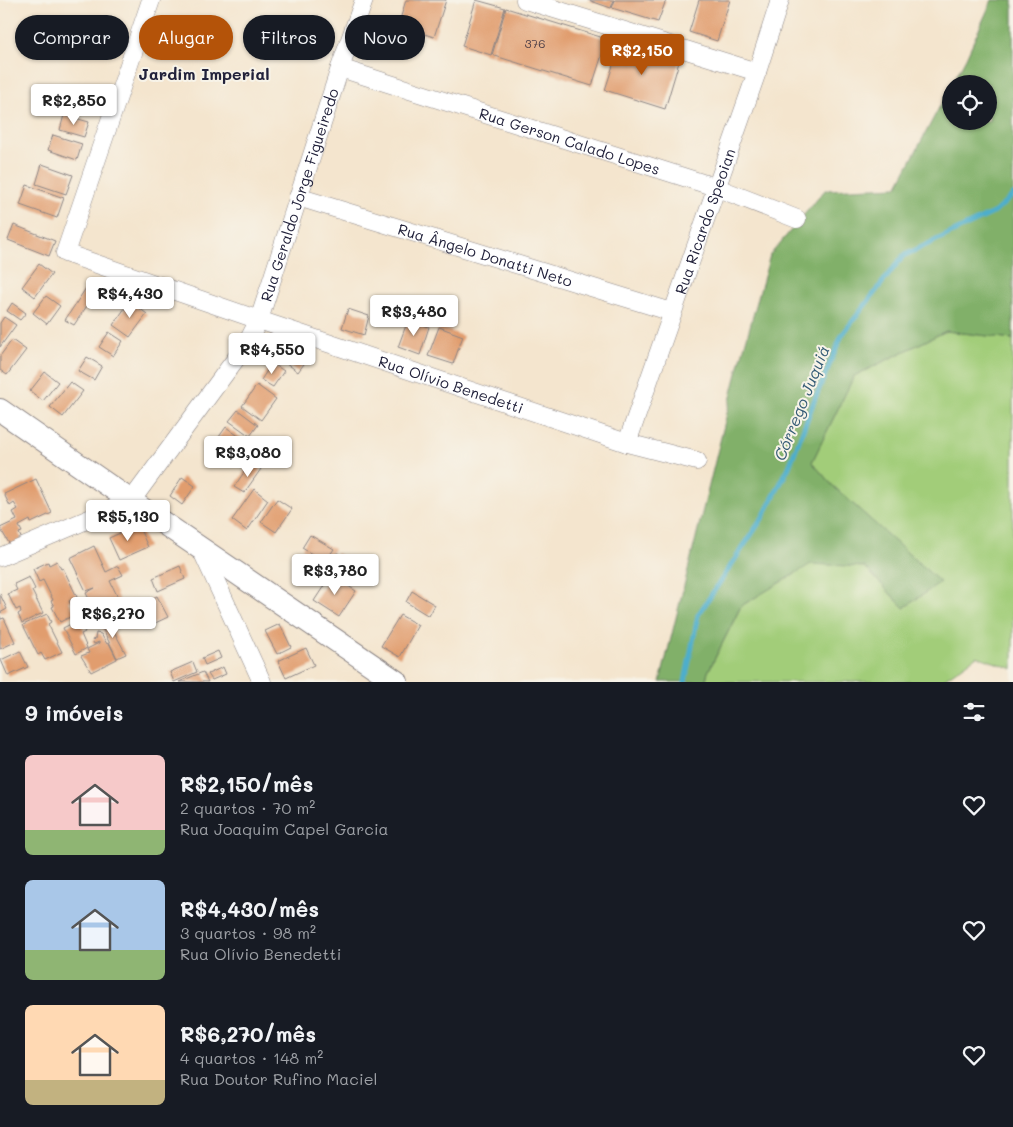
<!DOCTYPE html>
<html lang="pt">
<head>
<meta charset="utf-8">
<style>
  :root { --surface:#171b24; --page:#242831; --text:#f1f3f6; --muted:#9ea1a6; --accent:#b45309 }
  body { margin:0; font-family:Mali,sans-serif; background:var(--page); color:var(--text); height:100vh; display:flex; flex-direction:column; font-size:19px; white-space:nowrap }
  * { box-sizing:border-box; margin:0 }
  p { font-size:16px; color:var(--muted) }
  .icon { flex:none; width:28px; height:28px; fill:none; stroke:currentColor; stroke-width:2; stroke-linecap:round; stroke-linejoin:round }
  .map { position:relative; height:682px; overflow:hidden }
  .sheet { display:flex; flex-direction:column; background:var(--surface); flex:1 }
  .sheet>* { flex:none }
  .hud { position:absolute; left:15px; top:15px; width:500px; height:45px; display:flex; gap:10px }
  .fabs { position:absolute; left:942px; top:75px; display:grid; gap:10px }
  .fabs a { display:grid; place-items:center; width:55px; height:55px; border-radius:50%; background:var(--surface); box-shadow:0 1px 4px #0004; font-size:25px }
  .price { position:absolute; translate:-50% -42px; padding:0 11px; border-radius:5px; background:#fff; color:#222; font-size:16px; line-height:32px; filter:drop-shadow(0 1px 2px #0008) }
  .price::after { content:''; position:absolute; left:50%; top:30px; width:15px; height:11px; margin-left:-8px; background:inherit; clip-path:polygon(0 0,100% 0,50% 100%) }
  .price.on { background:var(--accent); color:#fff }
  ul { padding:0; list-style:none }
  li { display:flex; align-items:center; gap:15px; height:125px; padding:0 25px }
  li span { display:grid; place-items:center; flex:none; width:140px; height:100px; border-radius:8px; color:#555 }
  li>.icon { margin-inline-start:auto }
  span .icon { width:60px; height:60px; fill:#fffc; stroke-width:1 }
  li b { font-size:21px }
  h2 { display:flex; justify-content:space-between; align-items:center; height:60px; padding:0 25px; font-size:21px }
  .pill { padding:0 18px; border-radius:22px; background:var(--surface); box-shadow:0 1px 4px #0004; font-size:18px; line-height:45px }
  .pill.on { background:var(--accent); color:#fff }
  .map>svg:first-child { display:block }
  .green { fill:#a2cd79; stroke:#62785a }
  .forest { fill:#81b069; stroke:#526952 }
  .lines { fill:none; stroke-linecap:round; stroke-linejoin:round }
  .stream { stroke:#4daecc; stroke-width:5 }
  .building { fill:#e19d6e }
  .minor-casing { stroke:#8b8484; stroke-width:19 }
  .tertiary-casing { stroke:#8b8484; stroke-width:24 }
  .minor { stroke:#fff; stroke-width:18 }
  .tertiary { stroke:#fff; stroke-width:22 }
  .labels { text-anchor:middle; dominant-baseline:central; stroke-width:4; stroke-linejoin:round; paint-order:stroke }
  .number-label { font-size:12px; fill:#524148 }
  .street-label { font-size:15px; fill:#22223b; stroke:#f7f3e8 }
  .neighbourhood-label { font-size:16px; font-weight:bold; fill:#22223b; stroke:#f7f3e8 }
  .water-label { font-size:16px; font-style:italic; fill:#335a75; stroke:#f7f3e8 }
</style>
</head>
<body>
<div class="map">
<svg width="1013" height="682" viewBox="0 0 1013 682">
  <rect width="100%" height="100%" fill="#f7f3e8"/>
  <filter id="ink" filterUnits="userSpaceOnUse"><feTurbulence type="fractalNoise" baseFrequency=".02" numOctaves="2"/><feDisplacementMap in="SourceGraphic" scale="10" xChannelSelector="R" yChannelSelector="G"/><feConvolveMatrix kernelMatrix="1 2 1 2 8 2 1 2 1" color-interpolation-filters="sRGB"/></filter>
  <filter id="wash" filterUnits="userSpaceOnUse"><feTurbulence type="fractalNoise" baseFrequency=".0096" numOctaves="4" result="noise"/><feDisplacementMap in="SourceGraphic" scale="20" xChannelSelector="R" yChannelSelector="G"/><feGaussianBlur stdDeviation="1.12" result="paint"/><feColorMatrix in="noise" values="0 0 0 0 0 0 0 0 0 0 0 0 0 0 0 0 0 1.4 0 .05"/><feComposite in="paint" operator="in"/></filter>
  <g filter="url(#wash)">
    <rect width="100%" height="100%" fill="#f4e5ce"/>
    <path class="green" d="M946,331L1013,339V669L977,656L940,682H705L708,672L741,606L811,563L865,567L904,608L939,582L832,485L812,462L854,376Z"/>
    <path class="forest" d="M992,0H1013V339L946,331L854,376L812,462L832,485L940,582L904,608L865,567L811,564L741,606L708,672L705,682H660L737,373L770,255L825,190L897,187L951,85V121H989V84H952L966,58Z"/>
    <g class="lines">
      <path class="stream" d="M685,682L698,615L763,517L789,467L814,401L842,335L903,256L995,212L1013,195"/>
    </g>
    <g id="blocks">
      <g class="building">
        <path d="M406,0H446L434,37L398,26Z"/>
        <path d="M476,0L505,8L491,55L462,46Z"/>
        <path d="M588,0H614L611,8Z"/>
        <path d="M615,0H666L658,22L612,8Z"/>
        <path d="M699,0H730L717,41L689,32Z"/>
        <path d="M506,8L607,39L592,86L492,55Z"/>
        <path d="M620,44L679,62L665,109L605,90Z"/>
        <path d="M64,115L89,122L84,137L60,130Z"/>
        <path d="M53,135L82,144L77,160L48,150Z"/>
        <path d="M42,164L73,175L66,194L36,184Z"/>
        <path d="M27,185L64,198L57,218L20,205Z"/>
        <path d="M14,225L55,241L49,256L8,240Z"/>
        <path d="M39,264L52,274L35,297L22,287Z"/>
        <path d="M90,282L99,288L74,325L65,320Z"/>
        <path d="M46,296L60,306L47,324L33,313Z"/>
        <path d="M130,301L147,314L130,337L113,325Z"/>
        <path d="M12,303L26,313L20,320L7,311Z"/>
        <path d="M348,309L369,316L364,335L342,328Z"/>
        <path d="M4,317L16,325L0,347V323Z"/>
        <path d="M408,320L429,327L420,355L398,347Z"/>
        <path d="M439,327L463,336L453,364L428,356Z"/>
        <path d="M109,332L123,341L113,356L99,347Z"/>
        <path d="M12,340L26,350L7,375L0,370V356Z"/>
        <path d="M284,344L310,356L298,372L277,356Z"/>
        <path d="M87,357L102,366L94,380L78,371Z"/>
        <path d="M272,363L284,371L273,387L261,380Z"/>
        <path d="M45,372L58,382L43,401L30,391Z"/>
        <path d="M70,382L83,391L63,417L50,407Z"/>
        <path d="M257,385L276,399L261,420L242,406Z"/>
        <path d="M238,410L258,425L250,436L229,421Z"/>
        <path d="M226,427L248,443L238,457L216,441Z"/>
        <path d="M251,462L261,469L244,493L234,487Z"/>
        <path d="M182,477L195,486L182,505L170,496Z"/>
        <path d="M36,479L52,513L31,523L30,520L19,526L22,532L19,533L22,540L10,545L0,528L17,520L13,512L18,509L14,503L10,506L4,494Z"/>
        <path d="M254,489L268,500L247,531L232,520Z"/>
        <path d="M277,499L292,509L276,532L261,522Z"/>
        <path d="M138,525L148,547L119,560L109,538Z"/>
        <path d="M310,535L334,549L325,562L302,548Z"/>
        <path d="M94,546L106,572L118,566L123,575L110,581L123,608L99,620L94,609L96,608L91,598L89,599L86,593L95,588L86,591L70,558Z"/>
        <path d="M337,553L359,567L352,577L330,563Z"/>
        <path d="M57,561L61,569L63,568L77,597L69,601L76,614L60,622L52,607L54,606L51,601L53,600L43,580L39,582L33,569L48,562L49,565Z"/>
        <path d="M180,566L185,579L158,591L153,578Z"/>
        <path d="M331,575L356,591L339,617L314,601Z"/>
        <path d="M29,577L35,589L32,591L43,613L22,623L18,614L21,612L20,608L16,610L8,594L17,590L14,584Z"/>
        <path d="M412,591L435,605L429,616L406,602Z"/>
        <path d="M0,594L7,609L0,613Z"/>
        <path d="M157,596L168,617L151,625L141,604Z"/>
        <path d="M47,614L51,622L48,624L62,652L45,660L41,653L38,655L23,625Z"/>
        <path d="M400,615L418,625L400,657L381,646Z"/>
        <path d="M0,616L1,619L4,618L15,642L0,649Z"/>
        <path d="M79,620L85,632L81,634L87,648L76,654L63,628Z"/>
        <path d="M108,620L126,654L117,658L100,624Z"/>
        <path d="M280,624L291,647L277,654L265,631Z"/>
        <path d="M96,633L101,634L107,644L109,643L117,659L91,672L81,656L89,653L87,649L99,643V642L94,644L92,640L95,639Z"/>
        <path d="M306,648L314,665L286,678L278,661Z"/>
        <path d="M20,651L28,667L8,676L1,660Z"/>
        <path d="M218,651L221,658L205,665L202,658Z"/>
        <path d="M193,662L197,672L174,682L170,672Z"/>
        <path d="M223,667L226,674L212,680L208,674Z"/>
        <path d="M203,672L208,682H179Z"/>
      </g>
    </g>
  </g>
  <g filter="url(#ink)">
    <use href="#blocks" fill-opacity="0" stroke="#8b8484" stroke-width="1"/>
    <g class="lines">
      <g class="minor-casing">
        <g id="minor">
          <path id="s1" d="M151,0L65,253L259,320L627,443L697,461"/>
          <path d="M525,0L757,72"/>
          <path id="s2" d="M340,68L715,187L797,219"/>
          <path id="s3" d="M298,197L672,312"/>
          <path id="s4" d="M627,443L757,72L780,0"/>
          <path d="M201,549L262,682"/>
          <path id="s5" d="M0,557L131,501L246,345L259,320L340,68L364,0"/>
        </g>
      </g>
      <g class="tertiary-casing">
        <path id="tertiary" d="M0,410L131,501L397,682"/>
      </g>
      <use href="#minor" class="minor"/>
      <use href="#tertiary" class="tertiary"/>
    </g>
  </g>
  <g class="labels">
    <g class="number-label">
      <text x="535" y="43">376</text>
    </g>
    <g class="street-label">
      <text stroke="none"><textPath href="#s2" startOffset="241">Rua Gerson Calado Lopes</textPath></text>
      <text stroke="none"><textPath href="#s5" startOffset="496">Rua Geraldo Jorge Figueiredo</textPath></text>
      <text stroke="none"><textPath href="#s4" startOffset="235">Rua Ricardo Speoian</textPath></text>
      <text stroke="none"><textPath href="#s3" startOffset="196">Rua Ângelo Donatti Neto</textPath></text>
      <text stroke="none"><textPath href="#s1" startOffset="675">Rua Olívio Benedetti</textPath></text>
    </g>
    <g class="neighbourhood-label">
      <text x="204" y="73">Jardim Imperial</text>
    </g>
    <g class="water-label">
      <text transform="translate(801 403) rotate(-68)">Córrego Juquiá</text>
    </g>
  </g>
</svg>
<div class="fabs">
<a><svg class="icon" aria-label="locate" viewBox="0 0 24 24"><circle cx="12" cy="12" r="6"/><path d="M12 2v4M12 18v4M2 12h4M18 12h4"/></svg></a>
</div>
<b class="price on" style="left:642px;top:76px">R$2,150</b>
<b class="price" style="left:74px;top:126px">R$2,850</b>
<b class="price" style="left:130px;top:319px">R$4,430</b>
<b class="price" style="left:414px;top:337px">R$3,480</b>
<b class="price" style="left:272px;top:375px">R$4,550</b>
<b class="price" style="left:248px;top:478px">R$3,080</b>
<b class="price" style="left:128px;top:542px">R$5,130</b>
<b class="price" style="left:335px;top:596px">R$3,780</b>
<b class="price" style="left:113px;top:639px">R$6,270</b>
<div class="hud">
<a class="pill">Comprar</a>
<a class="pill on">Alugar</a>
<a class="pill">Filtros</a>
<a class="pill">Novo</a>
</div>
</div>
<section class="sheet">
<h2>9 imóveis<svg class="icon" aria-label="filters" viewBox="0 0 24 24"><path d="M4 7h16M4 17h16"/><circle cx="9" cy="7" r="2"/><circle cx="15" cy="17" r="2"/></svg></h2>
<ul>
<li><span style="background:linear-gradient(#f6c9c9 75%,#8fb573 0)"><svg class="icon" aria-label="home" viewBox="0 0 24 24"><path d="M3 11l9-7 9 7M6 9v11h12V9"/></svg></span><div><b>R$2,150/mês</b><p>2 quartos · 70 m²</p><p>Rua Joaquim Capel Garcia</p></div><svg class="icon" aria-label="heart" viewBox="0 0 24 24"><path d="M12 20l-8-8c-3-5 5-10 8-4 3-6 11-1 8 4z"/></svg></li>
<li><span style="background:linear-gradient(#a9c7e8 70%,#8fb573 0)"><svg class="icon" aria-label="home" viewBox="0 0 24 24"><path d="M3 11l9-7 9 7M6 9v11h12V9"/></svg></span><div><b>R$4,430/mês</b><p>3 quartos · 98 m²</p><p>Rua Olívio Benedetti</p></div><svg class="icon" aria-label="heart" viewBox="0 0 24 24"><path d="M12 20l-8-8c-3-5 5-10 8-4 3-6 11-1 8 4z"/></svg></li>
<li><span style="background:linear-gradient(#ffd9b3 75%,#c2b280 0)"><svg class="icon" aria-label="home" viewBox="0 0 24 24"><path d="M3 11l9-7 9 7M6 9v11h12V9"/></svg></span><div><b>R$6,270/mês</b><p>4 quartos · 148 m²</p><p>Rua Doutor Rufino Maciel</p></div><svg class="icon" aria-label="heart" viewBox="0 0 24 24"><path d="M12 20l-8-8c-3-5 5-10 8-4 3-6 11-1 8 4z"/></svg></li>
</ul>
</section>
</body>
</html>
